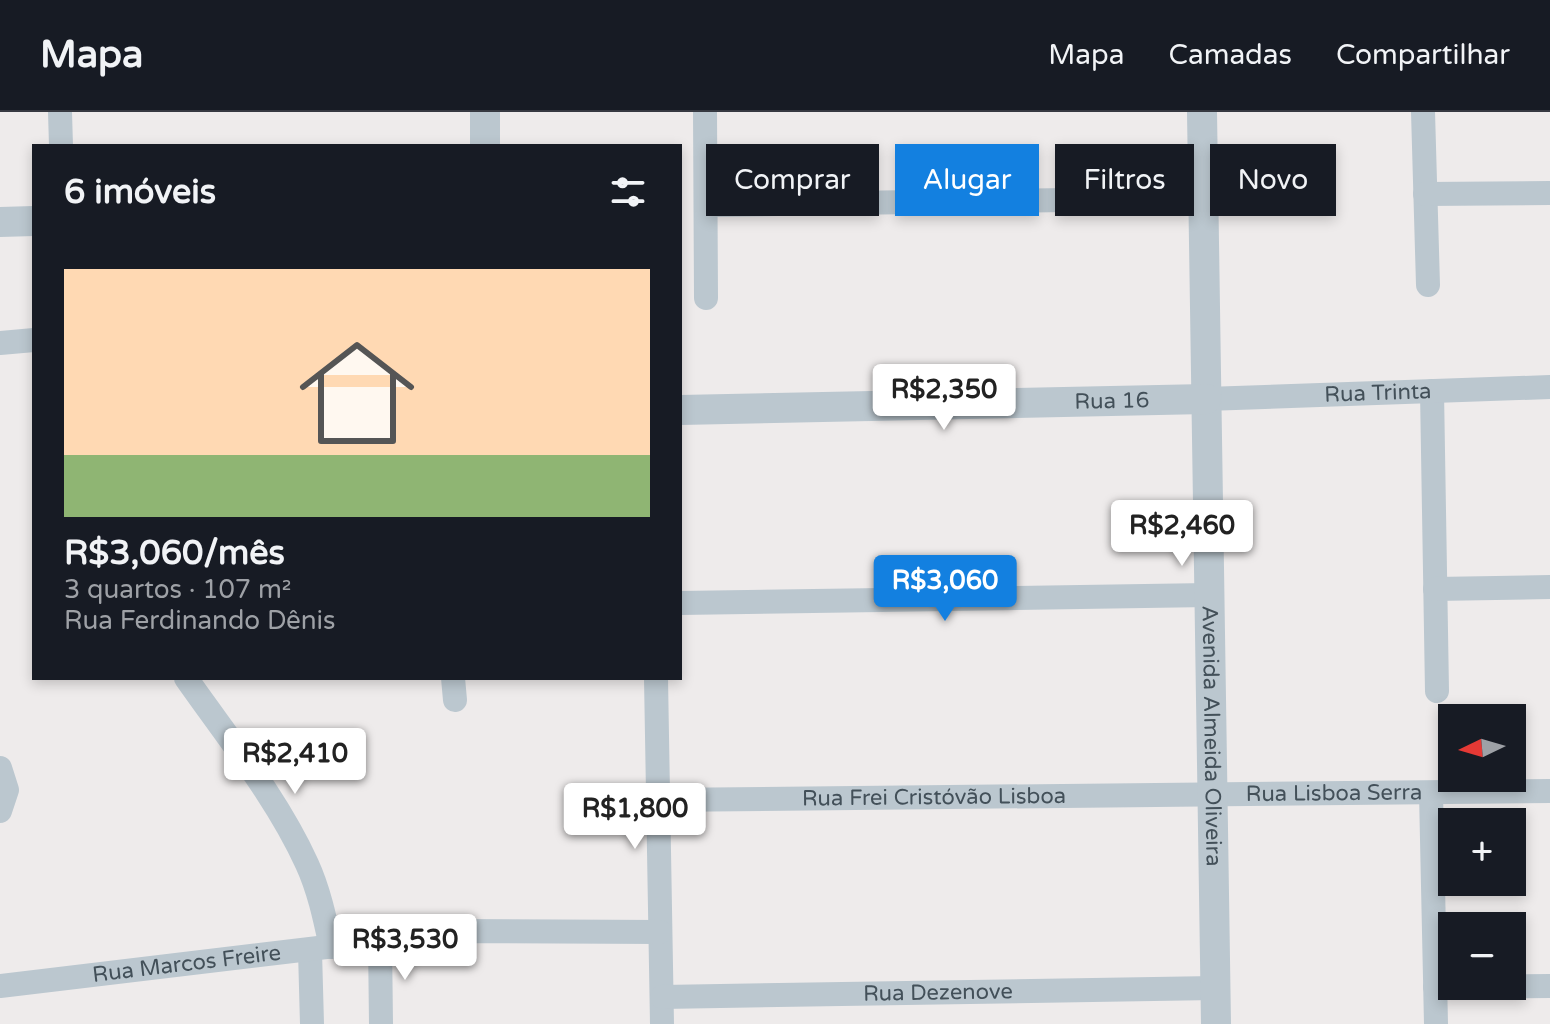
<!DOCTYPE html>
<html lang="pt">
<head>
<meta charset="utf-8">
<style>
  :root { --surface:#171b24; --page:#242831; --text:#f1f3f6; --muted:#9ea1a6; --line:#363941; --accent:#1380e0 }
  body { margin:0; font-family:"Varela Round",sans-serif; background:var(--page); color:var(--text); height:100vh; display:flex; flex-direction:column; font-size:30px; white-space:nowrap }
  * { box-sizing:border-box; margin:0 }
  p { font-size:26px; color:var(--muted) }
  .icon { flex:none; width:44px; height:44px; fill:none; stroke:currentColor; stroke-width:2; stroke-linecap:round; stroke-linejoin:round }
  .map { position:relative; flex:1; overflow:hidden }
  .details { position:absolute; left:32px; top:32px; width:650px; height:536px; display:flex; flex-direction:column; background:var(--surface); border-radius:0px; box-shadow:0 4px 12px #0003 }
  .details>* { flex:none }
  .hud { position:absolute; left:706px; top:32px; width:724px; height:72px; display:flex; gap:16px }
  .needle { width:52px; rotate:265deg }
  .controls { position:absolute; left:1438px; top:592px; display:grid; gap:16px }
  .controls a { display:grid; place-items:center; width:88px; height:88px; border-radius:0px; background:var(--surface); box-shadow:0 4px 12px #0003; font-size:40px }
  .price { position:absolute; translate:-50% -68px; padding:0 18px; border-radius:8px; background:#fff; color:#222; font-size:26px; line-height:52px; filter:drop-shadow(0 2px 4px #0008) }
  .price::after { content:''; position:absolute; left:50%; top:48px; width:24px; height:18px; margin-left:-12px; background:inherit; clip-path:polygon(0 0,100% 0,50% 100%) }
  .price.active { background:var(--accent); color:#fff }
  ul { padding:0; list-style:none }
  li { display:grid; align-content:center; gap:16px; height:424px; padding:0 32px }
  li span { display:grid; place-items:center; height:248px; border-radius:0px; color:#555 }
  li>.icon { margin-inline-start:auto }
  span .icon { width:144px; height:144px; fill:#fffc; stroke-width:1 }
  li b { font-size:34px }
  h2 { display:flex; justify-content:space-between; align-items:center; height:96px; padding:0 32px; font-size:34px }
  .tag { padding:0 28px; border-radius:0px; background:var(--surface); box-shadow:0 4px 12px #0003; font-size:28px; line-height:72px }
  .tag.active { background:var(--accent); color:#fff }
  header { display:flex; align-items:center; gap:48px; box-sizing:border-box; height:112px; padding:0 40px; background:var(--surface); border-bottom:2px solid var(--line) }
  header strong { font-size:38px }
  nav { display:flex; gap:44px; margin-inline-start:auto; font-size:28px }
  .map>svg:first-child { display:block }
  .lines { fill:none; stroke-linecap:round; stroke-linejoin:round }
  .minor { stroke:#bbc7cf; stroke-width:24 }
  .tertiary { stroke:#bbc7cf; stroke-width:30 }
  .labels { text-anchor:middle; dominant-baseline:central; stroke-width:7; stroke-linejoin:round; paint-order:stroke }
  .street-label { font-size:22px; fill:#435059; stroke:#fff }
</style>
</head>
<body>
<header>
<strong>Mapa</strong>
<nav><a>Mapa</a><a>Camadas</a><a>Compartilhar</a></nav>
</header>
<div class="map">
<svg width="1550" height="912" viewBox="0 0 1550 912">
  <rect width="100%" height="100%" fill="#eeebeb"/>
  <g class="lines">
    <g class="minor">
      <path d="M60,0L61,34"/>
      <path d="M705,0L706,186"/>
      <path d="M1423,0L1428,173"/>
      <path d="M1425,82L1550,81"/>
      <path d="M706,93L1203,86"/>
      <path d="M0,231L34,228"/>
      <path d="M1432,279L1437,579"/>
      <path id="s1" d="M1206,287L1550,275"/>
      <path d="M1435,477L1550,475"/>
      <path d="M680,491L1209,483"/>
      <path d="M186,566C228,626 277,686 307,752C319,778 325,807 331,835"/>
      <path d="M453,566L455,588"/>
      <path d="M656,566L662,912"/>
      <path d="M0,656L7,678L0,699"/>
      <path d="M1431,681L1436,912"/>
      <path id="s2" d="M658,688L1550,679"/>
      <path d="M380,828L381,912"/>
      <path d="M310,839L312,912"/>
      <path id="s3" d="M0,874L461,819L660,820"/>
      <path d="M1435,875L1550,874"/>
      <path id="s4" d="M662,885L1215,876"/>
    </g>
    <g class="tertiary">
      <path d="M485,0V34"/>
      <path id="s5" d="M1202,0L1216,912"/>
      <path d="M0,110L34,109"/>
      <path id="s6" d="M680,298L1206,287"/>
    </g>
  </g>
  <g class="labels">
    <g class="street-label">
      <text stroke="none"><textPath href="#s1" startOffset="172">Rua Trinta</textPath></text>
      <text stroke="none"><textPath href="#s6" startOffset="432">Rua 16</textPath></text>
      <text stroke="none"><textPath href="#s5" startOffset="624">Avenida Almeida Oliveira</textPath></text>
      <text stroke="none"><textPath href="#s2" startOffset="676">Rua Lisboa Serra</textPath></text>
      <text stroke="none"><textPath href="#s2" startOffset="276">Rua Frei Cristóvão Lisboa</textPath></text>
      <text stroke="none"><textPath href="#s3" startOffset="188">Rua Marcos Freire</textPath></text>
      <text stroke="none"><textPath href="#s4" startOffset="276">Rua Dezenove</textPath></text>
    </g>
  </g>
</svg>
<div class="controls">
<a><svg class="needle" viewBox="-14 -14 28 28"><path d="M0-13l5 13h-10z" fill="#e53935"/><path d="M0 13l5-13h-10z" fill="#9ea1a6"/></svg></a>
<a>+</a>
<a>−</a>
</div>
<b class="price" style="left:944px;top:320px">R$2,350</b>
<b class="price" style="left:1182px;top:456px">R$2,460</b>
<b class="price active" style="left:945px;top:511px">R$3,060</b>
<b class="price" style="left:295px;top:684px">R$2,410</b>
<b class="price" style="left:635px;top:739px">R$1,800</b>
<b class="price" style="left:405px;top:870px">R$3,530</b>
<div class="hud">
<a class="tag">Comprar</a>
<a class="tag active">Alugar</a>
<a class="tag">Filtros</a>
<a class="tag">Novo</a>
</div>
<section class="details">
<h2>6 imóveis<svg class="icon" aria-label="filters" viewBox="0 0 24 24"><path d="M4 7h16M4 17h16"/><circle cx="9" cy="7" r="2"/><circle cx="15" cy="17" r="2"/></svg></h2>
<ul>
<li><span style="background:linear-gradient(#ffd9b3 75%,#8fb573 0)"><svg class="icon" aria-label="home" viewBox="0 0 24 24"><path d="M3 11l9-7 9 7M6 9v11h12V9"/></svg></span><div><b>R$3,060/mês</b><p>3 quartos · 107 m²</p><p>Rua Ferdinando Dênis</p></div></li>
</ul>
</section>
</div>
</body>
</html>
